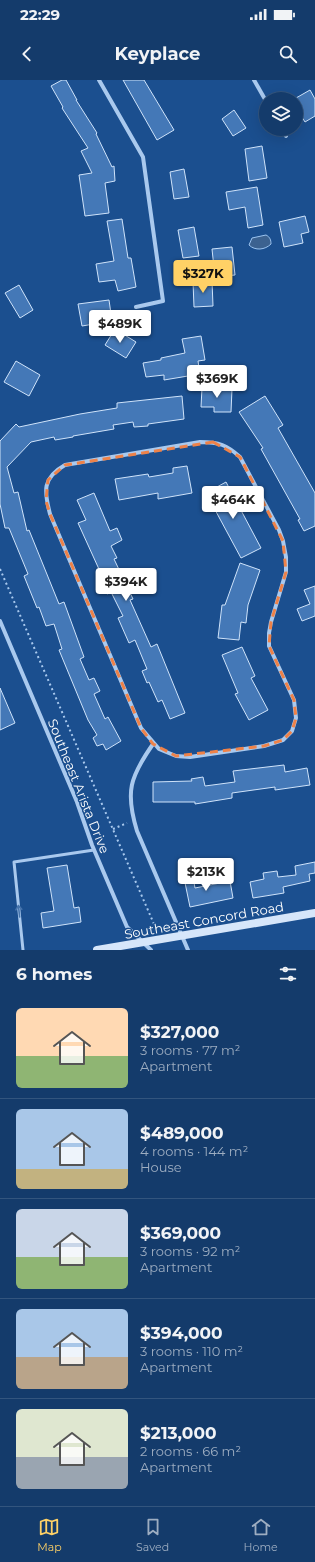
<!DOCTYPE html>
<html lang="en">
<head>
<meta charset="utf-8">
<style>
  :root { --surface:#143b6b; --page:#1d4271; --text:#f1f3f6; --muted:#9dadc1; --line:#33557e; --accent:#ffd166 }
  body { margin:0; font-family:Montserrat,sans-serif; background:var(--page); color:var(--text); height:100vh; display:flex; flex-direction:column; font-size:15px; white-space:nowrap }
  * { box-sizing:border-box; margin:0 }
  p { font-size:13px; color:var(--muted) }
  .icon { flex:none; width:22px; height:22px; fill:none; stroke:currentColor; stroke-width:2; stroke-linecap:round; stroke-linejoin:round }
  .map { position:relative; height:870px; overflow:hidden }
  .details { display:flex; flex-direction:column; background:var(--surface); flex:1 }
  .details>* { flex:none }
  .tools { position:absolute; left:259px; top:12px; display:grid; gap:8px }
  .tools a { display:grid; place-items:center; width:44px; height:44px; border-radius:50%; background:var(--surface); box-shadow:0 4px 16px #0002,0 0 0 1px var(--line); font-size:20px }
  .price { position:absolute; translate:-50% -34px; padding:0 9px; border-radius:4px; background:#fff; color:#222; font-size:13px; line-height:26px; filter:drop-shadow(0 1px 2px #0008) }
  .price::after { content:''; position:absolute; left:50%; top:24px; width:12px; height:9px; margin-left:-6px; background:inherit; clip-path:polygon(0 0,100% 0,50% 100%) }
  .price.selected { background:var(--accent); color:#111 }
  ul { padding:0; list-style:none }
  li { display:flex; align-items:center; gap:12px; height:100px; padding:0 16px }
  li+li { border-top:1px solid var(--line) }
  li span { display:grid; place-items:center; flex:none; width:112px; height:80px; border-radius:6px; color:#555 }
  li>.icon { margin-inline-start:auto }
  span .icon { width:48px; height:48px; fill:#fffc; stroke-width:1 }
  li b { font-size:17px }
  h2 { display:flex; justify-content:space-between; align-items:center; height:48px; padding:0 16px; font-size:17px }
  .status { display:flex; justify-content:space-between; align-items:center; height:28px; padding:0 20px; background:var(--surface); direction:ltr }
  .status svg { height:11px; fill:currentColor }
  header { display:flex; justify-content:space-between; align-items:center; height:52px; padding:0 16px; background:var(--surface); font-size:18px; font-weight:700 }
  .tab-bar { display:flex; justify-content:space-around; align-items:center; height:56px; border-top:1px solid var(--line); background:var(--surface); font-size:11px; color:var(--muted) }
  .tab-bar a { display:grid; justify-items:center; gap:2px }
  .tab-bar .selected { color:var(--accent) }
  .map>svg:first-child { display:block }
  .water { fill:#3c6290; stroke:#9cc4f0 }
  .building { fill:#4478b7; stroke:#cfe3fa }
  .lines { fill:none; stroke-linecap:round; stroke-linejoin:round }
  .path { stroke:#a9c9ee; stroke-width:2; stroke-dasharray:2 3; stroke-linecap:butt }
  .lane { stroke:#a9c9ee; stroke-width:3 }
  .street { stroke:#a9c9ee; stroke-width:4 }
  .secondary { stroke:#d6e6fa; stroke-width:8 }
  .oneway { stroke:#4674ac }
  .marked { fill:none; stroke:#ee8249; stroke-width:3; stroke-dasharray:8 5; stroke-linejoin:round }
  .labels { text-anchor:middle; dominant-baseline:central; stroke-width:3; stroke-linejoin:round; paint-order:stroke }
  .street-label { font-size:13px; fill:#fff; stroke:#1b4f8f }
</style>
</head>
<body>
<div class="status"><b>22:29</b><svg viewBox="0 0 49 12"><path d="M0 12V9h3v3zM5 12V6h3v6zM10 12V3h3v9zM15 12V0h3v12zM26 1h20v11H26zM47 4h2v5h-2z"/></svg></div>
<header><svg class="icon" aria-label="back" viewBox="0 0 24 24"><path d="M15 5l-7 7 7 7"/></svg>Keyplace<svg class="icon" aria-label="search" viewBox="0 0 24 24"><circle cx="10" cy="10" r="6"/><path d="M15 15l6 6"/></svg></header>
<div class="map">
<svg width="315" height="870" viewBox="0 0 315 870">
  <rect width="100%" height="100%" fill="#1b4f8f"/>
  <path class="water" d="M266,155C270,157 271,160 271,164C265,170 255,171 249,165L252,158Z"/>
  <g class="building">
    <path d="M62,0H66L77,20H76L97,53L96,54L112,87L114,86L115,101L105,103L109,133L85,136L79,95L92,93L81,71L88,68L62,28L63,27L51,6Z"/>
    <path d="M123,0H144L174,50L157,60Z"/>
    <path d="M310,10L315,19V36L305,42L296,27V18Z"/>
    <path d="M234,30L246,48L233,56L222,39Z"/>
    <path d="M262,66L267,98L249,101L245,69Z"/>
    <path d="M184,89L189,117L174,119L170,92Z"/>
    <path d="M257,107L263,145L248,148L245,127L229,130L226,112Z"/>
    <path d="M305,136L309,152L301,154L303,163L284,167L279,142Z"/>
    <path d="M122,139L128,178H131L136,207L118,211L115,200L99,202L96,184L114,181L107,141Z"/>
    <path d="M194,147L199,176L183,178L178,150Z"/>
    <path d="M232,167L235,195L215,197L212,169Z"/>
    <path d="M212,201L213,226L194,227L193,202Z"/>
    <path d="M19,205L33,230L20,238L5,213Z"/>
    <path d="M109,220L112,241L82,246L78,224Z"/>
    <path d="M115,249L136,262L126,278L105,265Z"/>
    <path d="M201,256L205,280L198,281L200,294L164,300V295L146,297L143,283L161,280V278L185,273L182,259Z"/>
    <path d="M16,281L40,295L29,316L4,302Z"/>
    <path d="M202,308L232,309L231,332H214V327H201Z"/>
    <path d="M182,316L184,339L148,344V346L134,347L133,342L113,345L114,349L73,356V357L55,360L54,357L31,362L7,387L14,413L18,412L27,451L29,450L59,524L64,522L84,577L80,579L89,600L94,598L100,611L94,614L105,639L108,637L121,661L106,670L103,664L97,666L93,658L97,655L88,640L59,570L62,569L54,544L46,546L39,527L37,528L24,496L28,494L9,448H5L0,424V361L16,344L19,347L80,334L117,328V323Z"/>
    <path d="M265,316L283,345L278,348L315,413V446L304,451L298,440L300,439L261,369L263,368L239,332Z"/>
    <path d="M187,386L192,413L158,419V413L119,420L115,399L148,394L149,397L173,393V388Z"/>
    <path d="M226,402L261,468L241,478L206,413Z"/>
    <path d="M94,413L110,451L117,448L122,460L111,466L117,478L114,479L133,519L130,520L151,567L157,564L185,633L170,639L162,620L158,622L149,602L147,603L142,591L147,589L135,560L129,563L118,538L123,536L111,512L107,514L100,499L103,498L78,443L86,440L77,420Z"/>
    <path d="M240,483L260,490L248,525L246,543L241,542L239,560L218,558L222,525H225Z"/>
    <path d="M315,506V536L302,541L297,529L310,524L304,510Z"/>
    <path d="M242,567L255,596L251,598L268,630L249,640L235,614L238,613L222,575Z"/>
    <path d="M0,608L15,643L0,650Z"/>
    <path d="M284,685L285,692L307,688L310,705L275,710V707L232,713V718L195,724V722H153V702L192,701L191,699L203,697L205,706L235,702L233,691Z"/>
    <path d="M315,782V793L309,794L310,801L283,807L284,813L253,818L250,802L264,799L263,793L277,791L278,797L296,795L295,786Z"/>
    <path d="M67,785L74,828L79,827L81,842L43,848L41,833L54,831L47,788Z"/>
    <path d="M192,791L195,808L230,801L233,818L190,827L183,793Z"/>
  </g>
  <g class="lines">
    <g class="path">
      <path d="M0,489L157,851"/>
      <path d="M113,749L127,743"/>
    </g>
    <path class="lane" d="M23,870L14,782L94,770"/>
    <g class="street">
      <path d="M99,0L143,77L163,221L136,227"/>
      <path d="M254,0L266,21"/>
      <path d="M282,49L286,56"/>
      <path d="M200,362C219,362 227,365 240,377L279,450L283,461L286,477V492L271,542L269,553V566L294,620L296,638L292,651L283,660L264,666L190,677L176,676L159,669L141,648L50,434C44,411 42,398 65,385Z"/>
      <path d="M0,541L77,722L92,765L127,847L151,870"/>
      <path d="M153,664C130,697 125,712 137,751L188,870"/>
    </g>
    <path class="secondary" d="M97,870L315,833"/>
  </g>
  <defs><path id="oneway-shaft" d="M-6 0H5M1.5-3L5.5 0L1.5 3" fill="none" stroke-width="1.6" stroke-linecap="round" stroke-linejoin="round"/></defs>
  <use class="oneway" href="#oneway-shaft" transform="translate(19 831) rotate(-96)"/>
  <path class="marked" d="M213,362L240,377L283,461L286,492L271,542L269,566L294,620L296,638L292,651L283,660L264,666L176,676L153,664L141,648L50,434L46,421L48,400L65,385Z"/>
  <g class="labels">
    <g class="street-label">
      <text transform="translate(79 706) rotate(68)">Southeast Arista Drive</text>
      <text transform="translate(204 840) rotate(-10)">Southeast Concord Road</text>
    </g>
  </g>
</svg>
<div class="tools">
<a><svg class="icon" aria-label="layers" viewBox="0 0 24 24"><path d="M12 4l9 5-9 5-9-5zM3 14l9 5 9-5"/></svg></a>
</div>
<b class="price selected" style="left:203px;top:214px">$327K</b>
<b class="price" style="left:120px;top:264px">$489K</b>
<b class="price" style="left:217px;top:319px">$369K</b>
<b class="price" style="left:233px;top:440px">$464K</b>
<b class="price" style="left:126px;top:522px">$394K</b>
<b class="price" style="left:206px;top:812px">$213K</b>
</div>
<section class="details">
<h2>6 homes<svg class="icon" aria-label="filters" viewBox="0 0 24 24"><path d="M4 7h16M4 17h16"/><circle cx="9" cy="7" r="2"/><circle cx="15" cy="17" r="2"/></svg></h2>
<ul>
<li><span style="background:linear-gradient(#ffd9b3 60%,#8fb573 0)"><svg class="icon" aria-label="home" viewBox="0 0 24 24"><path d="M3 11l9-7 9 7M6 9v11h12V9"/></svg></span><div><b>$327,000</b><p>3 rooms · 77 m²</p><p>Apartment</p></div></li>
<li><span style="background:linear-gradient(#a9c7e8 75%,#c2b280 0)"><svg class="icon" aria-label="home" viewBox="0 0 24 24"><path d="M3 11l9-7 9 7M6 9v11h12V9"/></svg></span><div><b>$489,000</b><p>4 rooms · 144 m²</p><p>House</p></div></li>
<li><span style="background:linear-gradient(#c9d6e8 60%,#8fb573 0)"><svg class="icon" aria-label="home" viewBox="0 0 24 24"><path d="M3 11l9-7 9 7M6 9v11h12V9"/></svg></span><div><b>$369,000</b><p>3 rooms · 92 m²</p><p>Apartment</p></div></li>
<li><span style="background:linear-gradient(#a9c7e8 60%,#b9a48a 0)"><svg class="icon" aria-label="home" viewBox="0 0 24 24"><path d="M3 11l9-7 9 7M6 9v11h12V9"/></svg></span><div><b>$394,000</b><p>3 rooms · 110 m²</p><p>Apartment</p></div></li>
<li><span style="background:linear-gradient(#dfe7d0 60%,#9aa5b1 0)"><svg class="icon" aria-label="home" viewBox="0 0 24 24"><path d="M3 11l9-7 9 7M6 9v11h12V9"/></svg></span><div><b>$213,000</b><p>2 rooms · 66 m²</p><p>Apartment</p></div></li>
</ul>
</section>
<nav class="tab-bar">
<a class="selected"><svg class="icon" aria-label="map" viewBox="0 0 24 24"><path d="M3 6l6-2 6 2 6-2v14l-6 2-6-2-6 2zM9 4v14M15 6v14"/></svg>Map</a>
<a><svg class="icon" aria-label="saved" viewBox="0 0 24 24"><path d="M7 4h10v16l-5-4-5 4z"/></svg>Saved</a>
<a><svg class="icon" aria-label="home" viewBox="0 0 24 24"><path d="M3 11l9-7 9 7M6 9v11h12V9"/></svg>Home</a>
</nav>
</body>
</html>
